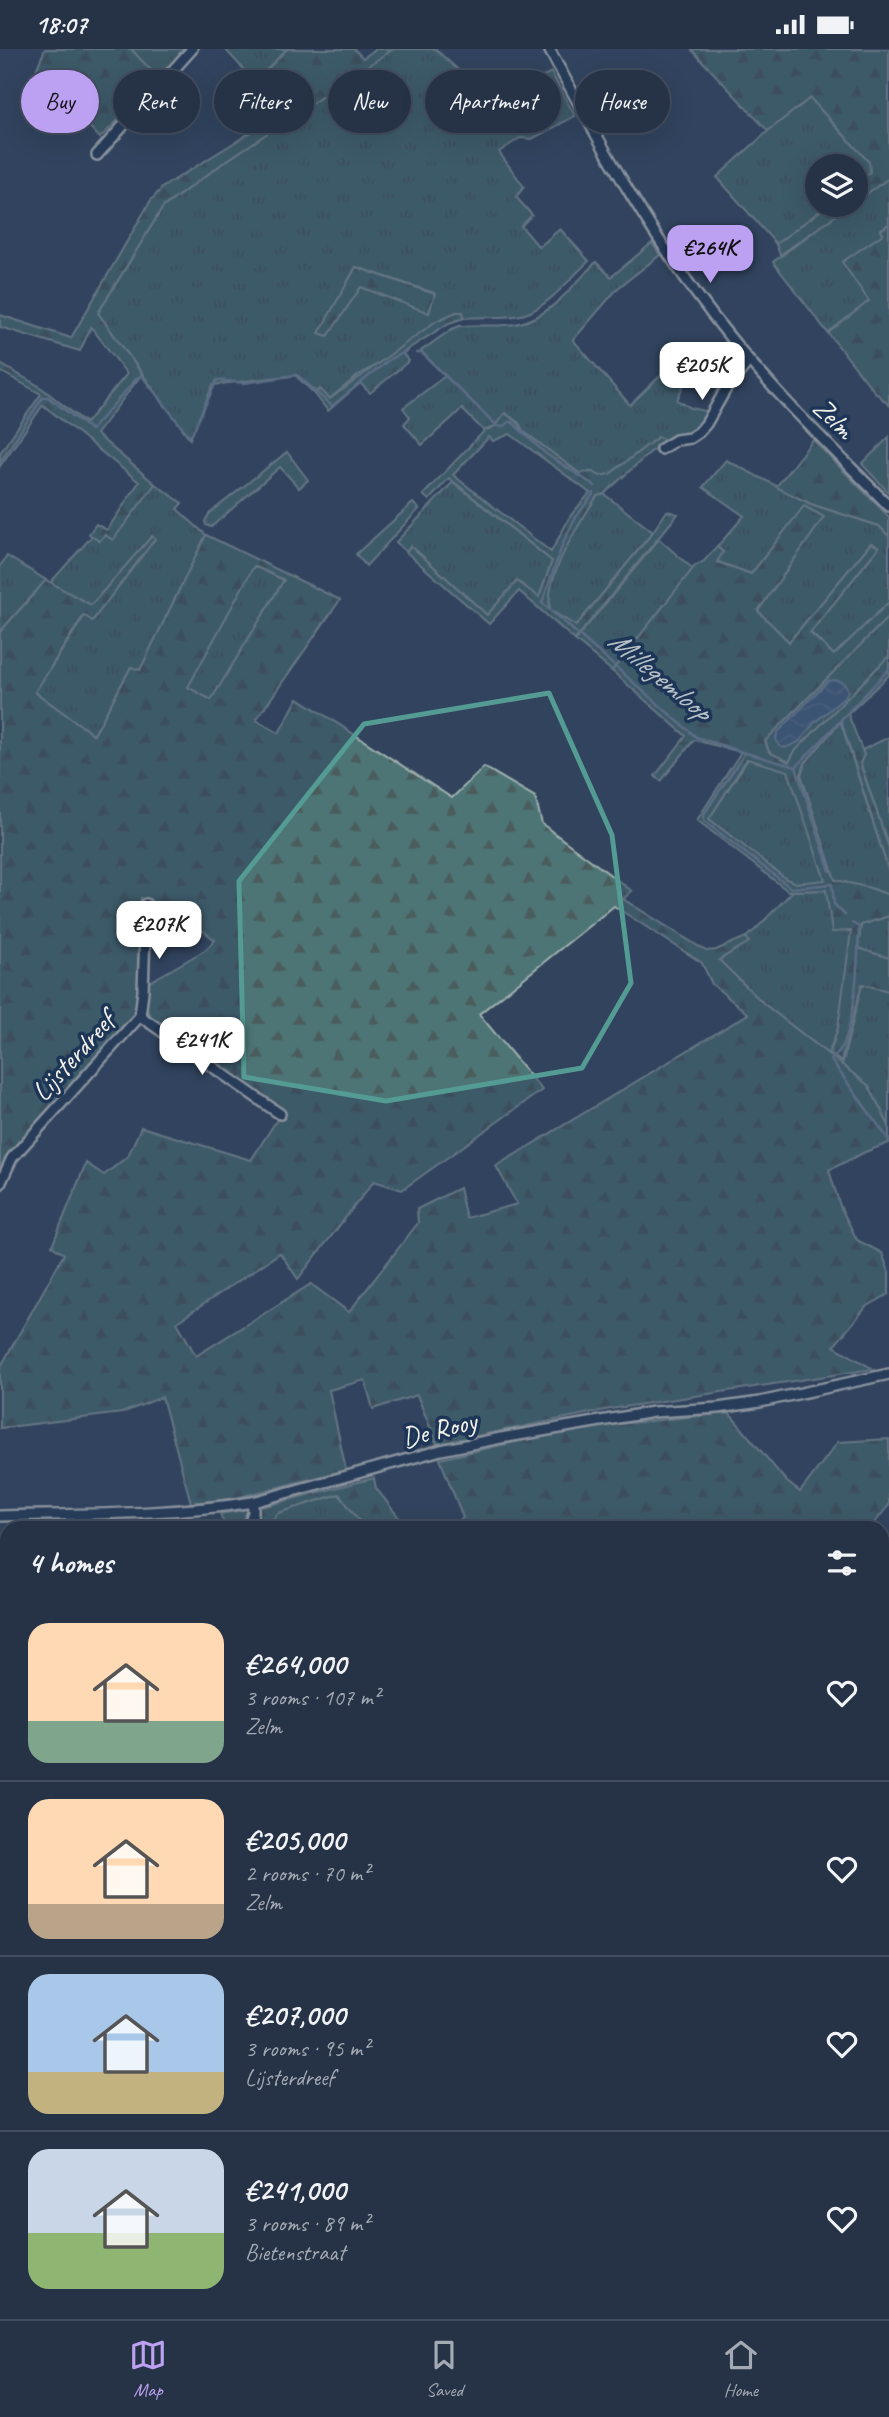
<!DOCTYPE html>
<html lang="en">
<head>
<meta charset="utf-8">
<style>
  :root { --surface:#263246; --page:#2e3a4d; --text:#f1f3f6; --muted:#a4aab3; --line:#424d5f; --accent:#bca0f2 }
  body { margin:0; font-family:Caveat,sans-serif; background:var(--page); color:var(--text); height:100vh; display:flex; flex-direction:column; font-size:26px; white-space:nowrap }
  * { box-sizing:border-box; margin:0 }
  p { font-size:23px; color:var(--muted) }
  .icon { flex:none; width:38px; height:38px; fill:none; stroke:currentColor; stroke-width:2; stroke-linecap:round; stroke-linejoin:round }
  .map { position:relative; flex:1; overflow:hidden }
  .side { position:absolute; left:0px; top:1472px; width:889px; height:800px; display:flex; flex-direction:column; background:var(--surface); border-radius:21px 21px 0 0; box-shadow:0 7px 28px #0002,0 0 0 2px var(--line) }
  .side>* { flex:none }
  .guide { position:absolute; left:21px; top:21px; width:847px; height:63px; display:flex; gap:14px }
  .buttons { position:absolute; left:805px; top:105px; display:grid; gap:14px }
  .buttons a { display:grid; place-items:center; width:63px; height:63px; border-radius:50%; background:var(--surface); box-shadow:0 7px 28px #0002,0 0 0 2px var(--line); font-size:35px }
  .price { position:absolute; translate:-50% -60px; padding:0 16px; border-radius:14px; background:#fff; color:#222; font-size:23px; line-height:46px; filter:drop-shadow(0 2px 4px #0008) }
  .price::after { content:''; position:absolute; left:50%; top:42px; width:21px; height:16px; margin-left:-10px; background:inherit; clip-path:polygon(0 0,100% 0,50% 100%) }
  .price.current { background:var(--accent); color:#111 }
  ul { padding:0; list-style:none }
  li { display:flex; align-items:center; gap:21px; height:175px; padding:0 28px }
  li+li { border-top:2px solid var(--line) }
  li span { display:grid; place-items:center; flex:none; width:196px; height:140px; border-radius:21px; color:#555 }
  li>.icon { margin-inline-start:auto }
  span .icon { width:84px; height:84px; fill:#fffc; stroke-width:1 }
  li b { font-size:30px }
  h2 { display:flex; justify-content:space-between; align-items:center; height:84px; padding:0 28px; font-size:30px }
  .tag { padding:0 24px; border-radius:32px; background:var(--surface); box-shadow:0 7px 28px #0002,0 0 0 2px var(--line); font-size:24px; line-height:63px }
  .tag.current { background:var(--accent); color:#111 }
  .status { display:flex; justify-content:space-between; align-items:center; height:49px; padding:0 35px; background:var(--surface); direction:ltr }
  .status svg { height:19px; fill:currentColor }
  .tabs { display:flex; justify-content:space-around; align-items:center; height:98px; border-top:2px solid var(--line); background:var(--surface); font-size:19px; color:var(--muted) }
  .tabs a { display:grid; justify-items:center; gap:4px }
  .tabs .current { color:var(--accent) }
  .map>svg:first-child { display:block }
  .built { fill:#414d63 }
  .grass { fill:url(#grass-tufts); stroke:#a1b2af; stroke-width:2; fill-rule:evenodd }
  .forest { fill:url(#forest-firs); stroke:#a1b2af; stroke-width:2; fill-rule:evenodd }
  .park { fill:#4e7476; stroke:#a1b2af; stroke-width:2 }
  .water { fill:url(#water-waves); stroke:#8d9fb2; stroke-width:2 }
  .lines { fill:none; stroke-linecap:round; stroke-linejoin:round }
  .stream { stroke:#8d9fb2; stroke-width:2.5 }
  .minor-casing { stroke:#f4f1e8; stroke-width:14 }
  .major-casing { stroke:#f4f1e8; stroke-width:16 }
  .minor { stroke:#1d3557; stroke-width:9 }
  .major { stroke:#6a7074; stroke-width:10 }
  .marked { fill:none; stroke:#549b93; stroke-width:5; stroke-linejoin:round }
  .labels { text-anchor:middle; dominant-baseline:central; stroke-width:7; stroke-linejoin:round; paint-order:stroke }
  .street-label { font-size:28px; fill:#f4f1e8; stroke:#1d3557 }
  .water-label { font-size:30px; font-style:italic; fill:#b8c1c8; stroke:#1d3557 }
</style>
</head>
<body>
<div class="status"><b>18:07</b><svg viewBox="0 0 49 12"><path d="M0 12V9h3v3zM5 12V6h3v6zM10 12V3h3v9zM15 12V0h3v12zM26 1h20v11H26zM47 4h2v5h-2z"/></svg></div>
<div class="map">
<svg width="889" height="2270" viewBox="0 0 889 2270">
  <defs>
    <pattern id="grass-tufts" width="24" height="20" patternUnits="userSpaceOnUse" patternTransform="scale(1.75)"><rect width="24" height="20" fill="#4e7476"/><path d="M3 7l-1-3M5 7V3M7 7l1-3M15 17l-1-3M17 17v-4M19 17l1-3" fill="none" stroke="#4b5c5c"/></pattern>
    <pattern id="forest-firs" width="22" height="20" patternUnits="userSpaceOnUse" patternTransform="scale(1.75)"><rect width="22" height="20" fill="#4e7476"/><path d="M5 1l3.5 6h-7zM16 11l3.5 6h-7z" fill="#4b5c5c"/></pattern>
    <pattern id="water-waves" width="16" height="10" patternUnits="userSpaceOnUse" patternTransform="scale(1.75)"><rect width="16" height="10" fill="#48698e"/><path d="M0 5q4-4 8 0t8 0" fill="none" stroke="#637f9e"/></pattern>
  </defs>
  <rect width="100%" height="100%" fill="#32435e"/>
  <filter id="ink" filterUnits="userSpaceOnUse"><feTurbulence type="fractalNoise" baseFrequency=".0143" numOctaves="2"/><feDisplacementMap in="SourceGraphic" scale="14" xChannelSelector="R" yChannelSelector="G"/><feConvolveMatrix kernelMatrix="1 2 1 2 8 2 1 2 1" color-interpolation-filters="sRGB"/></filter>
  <g filter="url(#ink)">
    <g class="built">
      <path d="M0,1890L7,1895V2258L0,2251Z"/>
      <path d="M501,2265L515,2270H20L14,2265Z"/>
      <path d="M530,2265L632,2264V2265L631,2270H545Z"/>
    </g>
    <g class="grass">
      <path d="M131,0H185L159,30Z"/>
      <path d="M225,0H287L255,33Z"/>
      <path d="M393,0H435L478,39L486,51L494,55L551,23L575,67L532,90L520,89L499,103L524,138L516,148L532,166L521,177L539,198L560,180L589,212C570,229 549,257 525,265C511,270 480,267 464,269L463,263L359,326L329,350L320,341L315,345L295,326L213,336L190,390L98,264L163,158L223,114ZM356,218L434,244L429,263L361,238L320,284Z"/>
      <path d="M810,49L869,113L871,123L856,135V117H817V156H828L776,195L717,128L768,82Z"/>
      <path d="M889,129V175L881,180L883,184L870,252L828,284L773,213L850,156H856V152Z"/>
      <path d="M652,194L660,206L618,239L573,291L630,356L682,306L691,319L677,351L691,359L710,363C699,381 679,395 658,389L610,425L600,427L593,423L579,424L523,382L519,374L505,364L494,378L484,382L462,360L422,396L404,375L410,368L403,359L445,327L421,302L452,280L460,277C479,275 501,279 520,274C551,267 574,235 596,213L611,228Z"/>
      <path d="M726,411L811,455L879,477L889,487V553L834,606L810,583L879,498L871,494L789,593L758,562L804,458L751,525L716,512L723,503L717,498L744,467L703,438Z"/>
      <path d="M453,433L552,512L539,549L517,532L488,567L411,497L406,503L396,493Z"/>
      <path d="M155,435L182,454L177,460L206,486L140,622L131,618L94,686L35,643L85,566L93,571L152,488L91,556L50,534L92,487L99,492L105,486L113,490Z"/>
      <path d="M604,445L653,483L576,577L550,561C544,527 578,475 597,447Z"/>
      <path d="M659,490L693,520L612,622L575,591Z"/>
      <path d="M7,507L46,531L0,583V517Z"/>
      <path d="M254,516L284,531L212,651L187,639Z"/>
      <path d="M889,567V607L795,702L789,713L769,703L765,691Z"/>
      <path d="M840,671L889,823V846L870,839L835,831L801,726L805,714Z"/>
      <path d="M889,688V799L860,713L864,706L862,701Z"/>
      <path d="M748,710L788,721L826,832L796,834L786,830L709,770Z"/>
      <path d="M826,841L852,881L838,979L828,1005L764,955L719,911L748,893L746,888L755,881L793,842Z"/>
      <path d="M889,867V909L858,900L861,876Z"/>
      <path d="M862,935L889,942V1077L869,1037L842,1016Z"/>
      <path d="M339,1445L365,1479H266L278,1464Z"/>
    </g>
    <g class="forest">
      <path d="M45,0H131L159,30L100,89L36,21Z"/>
      <path d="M287,0H354L363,9L376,0H393L223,114L163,158L98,264L142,325L96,385L155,435L113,491L105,486L99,492L89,485L96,475L107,481L139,433L43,356L0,417V404L41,345L0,322V315L39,337L86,374L127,325L91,278L80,302L0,278V266L71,289L151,151L163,138L282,64L255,33Z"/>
      <path d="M691,0H889V129L856,152V135L870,123L869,113L810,49L768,82Z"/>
      <path d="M828,156H850L780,206L776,195Z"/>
      <path d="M889,175V356L875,343L828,284L869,252L842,213L883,185L881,181Z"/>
      <path d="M356,218L435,245L429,264L361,238L328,287L319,284Z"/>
      <path d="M456,263H463L464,269L449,274L402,304L409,312L370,344L360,334L328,362L315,345L320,340L330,350L436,272Z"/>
      <path d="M505,364L519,375L523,382L579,424L593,423L600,427L610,425L658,388L666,391L656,398L604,445L597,447C579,475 544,528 550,561L576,577L650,487L667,462L678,465L575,591L519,542L489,575L406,503L411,497L487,566L517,532L539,548L552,512L449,429L429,451L423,446L484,382L494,378ZM510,385L590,444L571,466L551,503L453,426L489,388L493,392Z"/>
      <path d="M813,391L889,468V487L879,477L811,455L776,438Z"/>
      <path d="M287,403L308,431L299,439L280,418L211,478L206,476L205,472L210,464Z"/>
      <path d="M413,454L419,460L366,517L356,505Z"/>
      <path d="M804,457L824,468L758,562L789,593L871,494L879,498L810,584L834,606L889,553V567L765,692L769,703L789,713L795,702L889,607V626L848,665L864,706L860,714L889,799V823L841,672L805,714L801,726L835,831L870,839L889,846V867L861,876L858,899L889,909V942L862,935L841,1013L830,1004L838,979L851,882L832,883L826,841L788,842L697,771L741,703L694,691L661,732L655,727L686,687L612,622L695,517L704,512L717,498L723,503L717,513L751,525ZM747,710L788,722L825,831L796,834L786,830L709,770Z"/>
      <path d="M206,486L340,551L256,671L279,684L298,649L452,749L484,718L535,748L542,775L632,842L623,850L706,902L716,901L746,888L749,893L719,911L764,955L869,1037L889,1077V1094L865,1103L829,1121L840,1157L857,1191L882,1204L889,1223V1245L866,1258L834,1297L873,1320L610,1360L437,1395L417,1346L373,1360L365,1331L329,1341L346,1421L232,1450L191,1454L162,1348L122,1364L0,1379V1319L64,1205L52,1197L86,1114L104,1126L128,1107L141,1078L251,1111L278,1069L281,1059L152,971L147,961L148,934L205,901L215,891L184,867L141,849L137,961L41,1068L7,1108L0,1123V583L46,531L91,556L152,487L155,490L92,572L84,566L35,643L94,686L131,618L140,621ZM254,517L284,531L211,651L188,638ZM614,857L702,914L712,935L748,965L496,1117L517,1155L466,1169L459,1139L417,1160L418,1174L349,1263L311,1235L196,1307L177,1273L280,1204L298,1230L374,1132L402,1141L542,1041L479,965Z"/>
      <path d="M729,1364L786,1432L800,1443L838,1393L889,1390V1456L873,1476L876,1479H449L463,1469L440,1410L523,1391L608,1376Z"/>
      <path d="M374,1429L376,1439L407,1479H365L339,1445L278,1464L266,1479H226L220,1465L269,1456Z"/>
      <path d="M882,1482L889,1486V1555L882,1563Z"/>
      <path d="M889,1915V2130L882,2126V1925Z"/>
    </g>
    <path class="park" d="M889,388V444L862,415Z"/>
    <path class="water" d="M833,631C841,631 846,634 848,642L845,648L814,674L799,693L785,699L779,697L776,689L778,683L828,632Z"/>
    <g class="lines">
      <g class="stream">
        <path d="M416,304H422L497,377L502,378L509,373H512L546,405L595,437"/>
        <path d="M0,413L43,348H48L91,381L137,329L142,327L189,387L192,385L217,331L244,334L297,326L332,357L390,310L407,302"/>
        <path d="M594,444L576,468L564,492L542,554L696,688L745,704L704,765V772L791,839L832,835L834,855L845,866"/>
        <path d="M746,704L796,718L830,822"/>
        <path d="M796,718L889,620"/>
        <path d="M852,874L859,878C858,911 856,969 842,998C839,1003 835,1007 831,1011L889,1091"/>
      </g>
      <g class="minor-casing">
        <g id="minor">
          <path d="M549,0C603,100 657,199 729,287C778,348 835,402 889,457"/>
          <path d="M97,106L192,0"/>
          <path d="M661,400L676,391L690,389L699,383L706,375L727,338L749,312"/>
          <path d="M140,967L280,1065"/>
          <path d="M0,1135L12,1109L140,967L143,942L146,855"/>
          <path d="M0,1467C84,1465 170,1466 253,1453L441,1401L501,1389L653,1363L718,1359L760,1353L889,1325"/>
          <path d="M247,1479L253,1464V1453"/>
          <path d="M0,1647L7,1651"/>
          <path d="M882,1741L889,1731"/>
          <path d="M0,1828L7,1819"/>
          <path d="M882,1842L889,1839"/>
          <path d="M0,1883L7,1889"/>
          <path d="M515,2264L529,2270"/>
          <path d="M882,2264L889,2268"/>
          <path d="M640,2270L642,2264"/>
        </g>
      </g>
      <g class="major-casing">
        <path id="major" d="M0,2260L11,2270"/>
      </g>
      <use href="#minor" class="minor"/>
      <use href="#major" class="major"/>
    </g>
  </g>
  <path d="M0 0H889V2270H0ZM549,644L612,786L631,934L582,1019L386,1052L244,1028L239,832L364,675Z" fill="#32435e" fill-opacity=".55" fill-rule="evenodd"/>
  <path class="marked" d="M549,644L612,786L631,934L582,1019L386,1052L244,1028L239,832L364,675Z"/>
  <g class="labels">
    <g class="street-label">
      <text transform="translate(834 369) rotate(45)">Zelm</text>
      <text transform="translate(73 1007) rotate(-48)">Lijsterdreef</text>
      <text transform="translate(439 1380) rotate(-14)">De Rooy</text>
    </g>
    <g class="water-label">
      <text transform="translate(660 626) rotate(40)">Millegemloop</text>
    </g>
  </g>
</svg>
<div class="buttons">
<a><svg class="icon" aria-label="layers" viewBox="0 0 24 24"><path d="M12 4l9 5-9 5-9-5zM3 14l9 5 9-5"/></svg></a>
</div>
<b class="price current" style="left:710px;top:236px">€264K</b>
<b class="price" style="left:702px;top:353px">€205K</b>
<b class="price" style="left:159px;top:912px">€207K</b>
<b class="price" style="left:202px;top:1028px">€241K</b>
<div class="guide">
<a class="tag current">Buy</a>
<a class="tag">Rent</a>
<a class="tag">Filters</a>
<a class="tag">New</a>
<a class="tag">Apartment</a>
<a class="tag">House</a>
</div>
<section class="side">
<h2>4 homes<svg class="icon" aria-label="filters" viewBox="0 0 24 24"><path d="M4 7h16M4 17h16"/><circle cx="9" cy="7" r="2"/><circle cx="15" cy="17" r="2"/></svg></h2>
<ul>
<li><span style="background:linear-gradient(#ffd9b3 70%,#7fa58c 0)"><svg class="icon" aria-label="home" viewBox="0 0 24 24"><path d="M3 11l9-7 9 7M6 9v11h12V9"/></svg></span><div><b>€264,000</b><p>3 rooms · 107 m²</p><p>Zelm</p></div><svg class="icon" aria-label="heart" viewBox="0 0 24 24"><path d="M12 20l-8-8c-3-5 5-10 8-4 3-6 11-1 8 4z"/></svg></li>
<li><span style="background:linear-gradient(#ffd9b3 75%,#b9a48a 0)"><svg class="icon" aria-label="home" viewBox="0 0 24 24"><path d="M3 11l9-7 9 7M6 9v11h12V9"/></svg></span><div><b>€205,000</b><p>2 rooms · 70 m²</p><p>Zelm</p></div><svg class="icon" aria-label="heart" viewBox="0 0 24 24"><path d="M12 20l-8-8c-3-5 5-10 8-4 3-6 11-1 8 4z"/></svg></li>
<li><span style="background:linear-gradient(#a9c7e8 70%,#c2b280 0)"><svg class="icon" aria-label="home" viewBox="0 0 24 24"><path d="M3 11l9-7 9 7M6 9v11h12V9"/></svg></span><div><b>€207,000</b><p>3 rooms · 95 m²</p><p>Lijsterdreef</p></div><svg class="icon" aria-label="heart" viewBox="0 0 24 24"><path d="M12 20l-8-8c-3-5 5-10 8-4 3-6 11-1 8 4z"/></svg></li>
<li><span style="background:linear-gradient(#c9d6e8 60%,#8fb573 0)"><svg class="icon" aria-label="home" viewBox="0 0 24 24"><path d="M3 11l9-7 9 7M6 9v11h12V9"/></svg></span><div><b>€241,000</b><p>3 rooms · 89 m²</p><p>Bietenstraat</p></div><svg class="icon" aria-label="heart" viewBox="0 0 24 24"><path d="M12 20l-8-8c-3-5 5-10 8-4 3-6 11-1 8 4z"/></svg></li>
</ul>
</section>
</div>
<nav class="tabs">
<a class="current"><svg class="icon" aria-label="map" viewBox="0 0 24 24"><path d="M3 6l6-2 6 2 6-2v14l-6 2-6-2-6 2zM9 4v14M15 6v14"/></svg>Map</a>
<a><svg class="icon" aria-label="saved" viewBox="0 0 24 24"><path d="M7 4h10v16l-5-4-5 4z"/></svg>Saved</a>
<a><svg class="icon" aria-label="home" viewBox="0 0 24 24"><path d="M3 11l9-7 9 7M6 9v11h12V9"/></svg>Home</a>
</nav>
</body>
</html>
